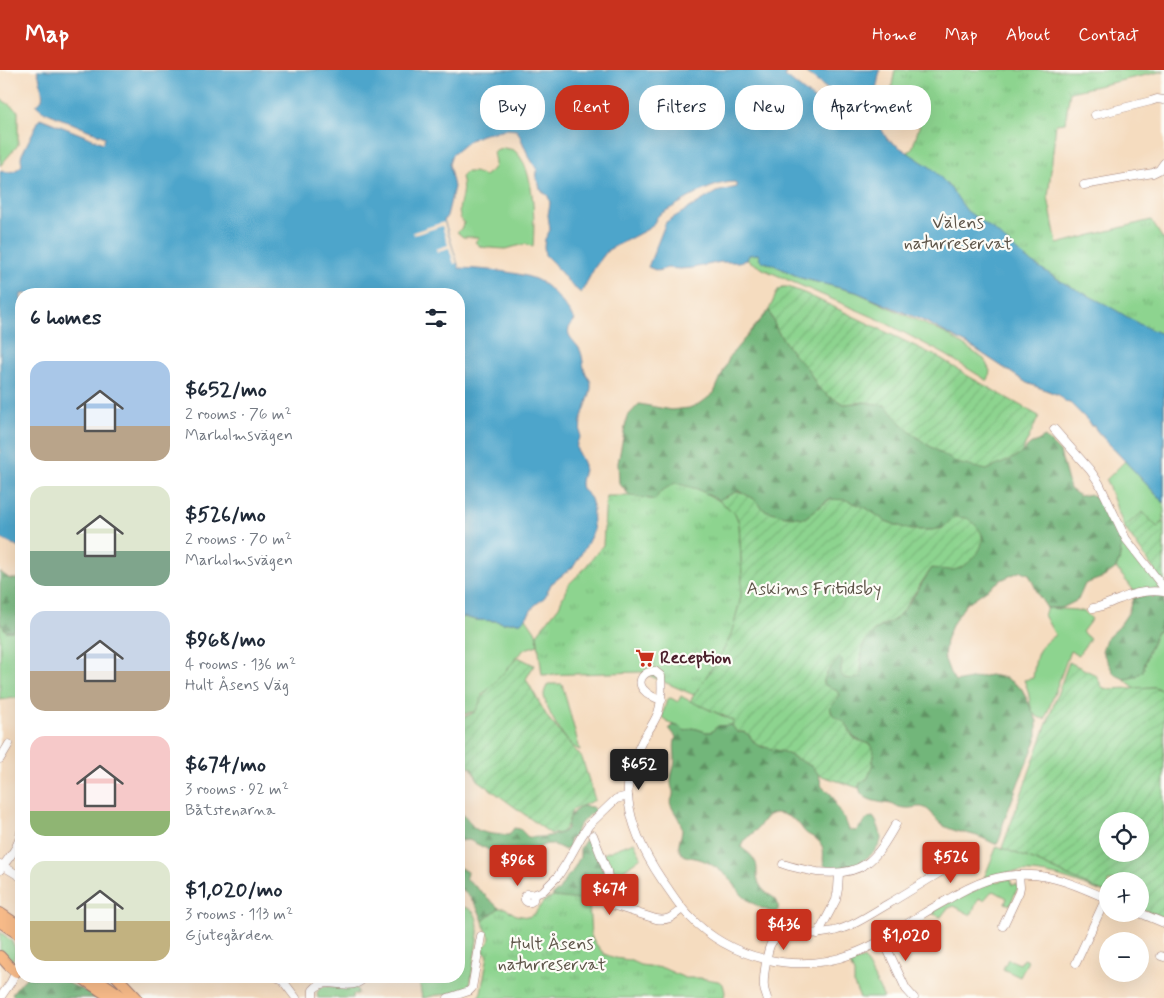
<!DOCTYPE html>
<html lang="en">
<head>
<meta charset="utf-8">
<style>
  :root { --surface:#fff; --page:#f6f6f7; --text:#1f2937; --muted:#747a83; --accent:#c8321e }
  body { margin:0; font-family:Mynerve,sans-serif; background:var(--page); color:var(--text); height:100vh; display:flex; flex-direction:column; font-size:19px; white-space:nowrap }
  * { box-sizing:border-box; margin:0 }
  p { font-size:16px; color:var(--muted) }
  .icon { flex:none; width:28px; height:28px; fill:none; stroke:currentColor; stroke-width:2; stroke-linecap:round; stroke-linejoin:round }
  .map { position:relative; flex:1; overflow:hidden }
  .drawer { position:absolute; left:15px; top:218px; width:450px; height:695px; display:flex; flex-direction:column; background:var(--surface); border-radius:20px; box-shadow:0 5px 20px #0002 }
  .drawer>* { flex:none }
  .guide { position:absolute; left:480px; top:15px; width:475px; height:45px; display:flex; gap:10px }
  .controls { position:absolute; left:1099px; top:742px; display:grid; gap:10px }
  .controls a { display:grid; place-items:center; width:50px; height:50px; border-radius:50%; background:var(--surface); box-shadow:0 5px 20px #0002; font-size:25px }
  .price { position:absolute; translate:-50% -42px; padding:0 11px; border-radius:5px; background:var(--accent); color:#fff; font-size:16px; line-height:32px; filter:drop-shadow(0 1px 2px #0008) }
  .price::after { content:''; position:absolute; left:50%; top:30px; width:15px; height:11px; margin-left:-8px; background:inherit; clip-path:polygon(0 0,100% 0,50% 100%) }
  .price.current { background:#222; color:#fff }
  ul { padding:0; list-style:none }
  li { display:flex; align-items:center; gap:15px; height:125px; padding:0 15px }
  li span { display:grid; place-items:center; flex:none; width:140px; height:100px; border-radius:15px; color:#555 }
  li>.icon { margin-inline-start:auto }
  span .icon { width:60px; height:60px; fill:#fffc; stroke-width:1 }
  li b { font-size:21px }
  h2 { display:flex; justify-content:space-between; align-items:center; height:60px; padding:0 15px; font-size:21px }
  .tag { padding:0 18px; border-radius:20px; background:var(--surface); box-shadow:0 5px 20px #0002; font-size:18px; line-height:45px }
  .tag.current { background:var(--accent); color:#fff }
  header { display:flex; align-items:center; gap:30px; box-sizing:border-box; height:70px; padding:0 25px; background:var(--accent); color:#fff }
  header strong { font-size:24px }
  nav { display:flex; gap:28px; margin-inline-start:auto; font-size:18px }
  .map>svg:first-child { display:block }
  .grass { fill:#8dd48f; stroke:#6c7a5d }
  .forest { fill:url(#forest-firs); stroke:#5e6a52 }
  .park { fill:url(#park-tufts); stroke:#6c7a5d }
  .garden { fill:url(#garden-furrows); stroke:#6c7a5d; fill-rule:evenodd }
  .water { fill:#4ea5cb; stroke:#4c627b }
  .pier { fill:#f5dcbf }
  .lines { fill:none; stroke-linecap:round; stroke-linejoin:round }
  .minor-casing { stroke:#a07e75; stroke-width:9 }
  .major-casing { stroke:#a07e75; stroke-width:12 }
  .minor { stroke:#fff; stroke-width:8 }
  .major { stroke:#f9bc8a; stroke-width:10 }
  .labels { text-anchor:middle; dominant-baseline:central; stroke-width:4.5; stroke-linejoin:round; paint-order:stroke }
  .park-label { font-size:18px; fill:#5e5549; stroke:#fdfcf7 }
  .poi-label { font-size:18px; font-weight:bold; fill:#4a1f2b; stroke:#fdfcf7; text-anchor:start }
</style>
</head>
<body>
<header>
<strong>Map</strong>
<nav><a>Home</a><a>Map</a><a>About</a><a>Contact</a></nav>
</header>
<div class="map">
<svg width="1164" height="928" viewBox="0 0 1164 928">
  <defs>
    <pattern id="forest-firs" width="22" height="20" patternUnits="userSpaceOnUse" patternTransform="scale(1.25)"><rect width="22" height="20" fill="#72b67a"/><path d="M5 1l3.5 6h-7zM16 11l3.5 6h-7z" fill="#609364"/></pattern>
    <pattern id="park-tufts" width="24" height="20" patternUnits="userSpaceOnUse" patternTransform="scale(1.25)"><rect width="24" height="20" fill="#8dd48f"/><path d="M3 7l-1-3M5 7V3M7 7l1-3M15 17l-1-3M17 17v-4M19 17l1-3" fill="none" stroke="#7bb67c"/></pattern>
    <pattern id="garden-furrows" width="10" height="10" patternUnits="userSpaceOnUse" patternTransform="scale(1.25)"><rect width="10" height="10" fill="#8dd48f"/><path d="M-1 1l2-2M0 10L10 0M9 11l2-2" fill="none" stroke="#7bb67c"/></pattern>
  </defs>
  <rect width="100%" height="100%" fill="#fdfcf7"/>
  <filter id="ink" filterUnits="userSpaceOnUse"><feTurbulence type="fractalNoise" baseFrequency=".02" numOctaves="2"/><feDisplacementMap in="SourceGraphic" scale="10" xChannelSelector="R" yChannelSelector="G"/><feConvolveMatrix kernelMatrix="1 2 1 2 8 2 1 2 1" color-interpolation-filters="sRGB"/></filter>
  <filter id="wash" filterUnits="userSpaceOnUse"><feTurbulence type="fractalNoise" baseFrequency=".0096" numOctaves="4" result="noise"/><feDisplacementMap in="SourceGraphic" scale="20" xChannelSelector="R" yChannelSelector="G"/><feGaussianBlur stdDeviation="1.12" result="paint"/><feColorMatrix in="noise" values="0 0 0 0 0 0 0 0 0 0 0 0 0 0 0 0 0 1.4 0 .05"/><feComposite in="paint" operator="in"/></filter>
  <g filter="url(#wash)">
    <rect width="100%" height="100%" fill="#f5dcbf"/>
    <g class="grass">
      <path d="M0,29L7,33L18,41V75L0,96Z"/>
      <path d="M504,78C508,79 513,79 515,81C535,99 535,152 533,177L526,174L505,179L491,178L481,177L475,172L479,167H463L457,162L461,159L464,153C456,145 460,135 462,125C463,119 463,113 461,107L466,102H474L485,106C497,96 496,97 493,82Z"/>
      <path d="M758,184L761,191L774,195L801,208L856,222L948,265L984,289L990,301L988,311L946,285L880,250L765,200L747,190L749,185Z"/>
      <path d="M1125,391L1164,433V453L1163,452L1157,458L1124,457L1106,410Z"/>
      <path d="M1122,471L1129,476L1162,519L1135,522L1116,498L1119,491Z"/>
      <path d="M1047,538L1076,540L1085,542L1092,549L1082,562L1090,569L1078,585L1070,581L1045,649C1031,647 1031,638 1029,627C1029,621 1026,616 1024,610L1033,608C1036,585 1036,578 1055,565L1044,545Z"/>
      <path d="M464,547L476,550L496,551L504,553L512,552L519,553L526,548L537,564L538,575L525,579L516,587L513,593L495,615L482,624L483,637L480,642H471L459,646V549Z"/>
      <path d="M21,549V627L0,630V552L6,561H13Z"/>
      <path d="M1164,556V622L1155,617L1135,618L1124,609L1135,607L1143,601L1148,582L1157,562Z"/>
      <path d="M548,614H562L580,680C567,677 545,639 544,625C544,621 546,618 548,614Z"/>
      <path d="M681,626L686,629L734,651L732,655L718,656L711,662H706L697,659L685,661L680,657L668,653L662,647L667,629L671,628L678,632Z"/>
      <path d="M634,772L641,787L621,802L609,798L603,784Z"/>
      <path d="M997,776L1036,791L1107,824C1064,807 1031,793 984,808Z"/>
      <path d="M1010,809L1012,815L1017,814L1018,817L1010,835L1005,833L1007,828L994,821L991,822L984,830L979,828L971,845L954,836L947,839L941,847L931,843L959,826L984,814Z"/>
      <path d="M464,837C477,840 478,851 478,863L470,916C461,924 449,924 438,925C433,925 428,928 422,928L419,910L430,909V906H459V838Z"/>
      <path d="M0,862C12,870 21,878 11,893L0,884Z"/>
      <path d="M864,888L884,928H860L854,915V904L850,894Z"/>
      <path d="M1008,889L1020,894L1023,889L1028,891L1020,907L1003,899Z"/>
      <path d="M323,916L356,918L357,919L358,924L353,925V928H318C316,922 318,920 323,916Z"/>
    </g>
    <g class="forest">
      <path d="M769,240L777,260L793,284L808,299L817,316L844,334L864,332L885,335L925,373L938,381L1004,391L1018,386L1030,375L1045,367L1060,382L1070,419L1080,426L1091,424L1102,435L1122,471L1119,491L1116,498L1104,507L1085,514L1078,530L1062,538H1047L1039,526L1029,504L1021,501L1001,510L966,534L953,553L946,570L944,587L950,603L955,612L990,605L1006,608L1022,619L1037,651V667L1034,676L1019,711L1003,754L1001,765L998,773L995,774C987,770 979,766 970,764C961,762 953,761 944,756C936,752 933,742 925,738C919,735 912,739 906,738C901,738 896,736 891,734C879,732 858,731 859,714L868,708L871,697L874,685L870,674L858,670L853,667L846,654L833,646L830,638L839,624L837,621L823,614C825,603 832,595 840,588H842L843,592L841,599L862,600C859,580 862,568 881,557C885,554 891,552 894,549C899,545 903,539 908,534C917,523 923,510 932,498L953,500L954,447L944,458L932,460H910L885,451L866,438L829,429L805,448L785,446L764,440L754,429L739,421L718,430L697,419L655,430L630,426L619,413L618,393L627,347L639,334L671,340L689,338L701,333L714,323L730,286Z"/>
      <path d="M0,502L10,509H21V549L13,561H6L0,552Z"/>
      <path d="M1153,524L1164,525V556L1157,562L1148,582L1143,601L1135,607L1124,609L1114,604L1102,581L1106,569L1118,558L1128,543L1133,528Z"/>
      <path d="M673,655L681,657L685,661L692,658L697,659L706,662H711L718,656L732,655L737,662H744L749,665L754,672L762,677L772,678L784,682L813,697L819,705L822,717L831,724L834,729L836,736L845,749L849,760L856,761L868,748L873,747C877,751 881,762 881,769C880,781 858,796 847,798C842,799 836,799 831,800L824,795C822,789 825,782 822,776C817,766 809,767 804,761C802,759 801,756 799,754C794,749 779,740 771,744C765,746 762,753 758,758C754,763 748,767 743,771L741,777C745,781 750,783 753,788C761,798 753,805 761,817C768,828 780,825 778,840L776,842C766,842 749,832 742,825C735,817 732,809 722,802C714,796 706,790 695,788C690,787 685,787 681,783C676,775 681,769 682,761C682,750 673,742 670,733C677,719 670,721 671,710C671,703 675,697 675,690C675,681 673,676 676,667L669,658Z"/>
      <path d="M583,736L592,737L595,740C587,747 575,756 575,767L569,770L570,777L565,780C548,771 547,772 531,783L520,782L513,785L505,781L489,780L469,770L459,771V743C468,745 469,755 476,759C484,764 500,765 509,765L514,758L520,759L528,767C537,768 564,766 567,758C568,756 567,755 567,754C569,744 575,740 583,736Z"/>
      <path d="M589,764L606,804L605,823C594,836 568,829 553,827V824L559,820L566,808L572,802L580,787V779Z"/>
      <path d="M459,797L467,802L466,808L499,838L483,851C478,837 471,826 459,818Z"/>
      <path d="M28,906H58L66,912L85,921L96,928H16L12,924L16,918Z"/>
    </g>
    <g class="park">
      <path d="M895,0H1164V1L1070,22L1065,53L1056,54L1048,127L1057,174L1151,150L1163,169H1164V433L1097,361L1094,356H1091L1088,351L1070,333L1066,332L1059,325L1027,313L974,278L924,251L856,222L801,208L774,195L761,191L912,79L921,51L887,40Z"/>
      <path d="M675,413L697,419L718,430L735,443L739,453L742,506L741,527L731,565L723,582L694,625L641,602L542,605L537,564L559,536L568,515L584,499L603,475L606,426H630L655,430L660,422Z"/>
      <path d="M553,827L589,831L591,866L596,874L604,884L615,888L629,890L640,895L663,898L685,908H700L718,911L723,914L725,922L724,928H478L481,922L488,885L483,882V878L489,872L490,867L484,856L483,851L499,838H505L516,845L528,847L534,844L544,831Z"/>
    </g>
    <g class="garden">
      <path d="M781,217H788L804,223L857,248L942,289L968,306L1039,346L1022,382L1018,386L987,400L957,393L925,373L910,362L885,335L864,332L844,334L827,325L817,316L808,299L793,284L777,260L769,240L778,220Z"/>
      <path d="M739,421L754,429L764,440L785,446L805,448L830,429L846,430L866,438L885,451L910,460H932L943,458L954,447L967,448C972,452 981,459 982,466C985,481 966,498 953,500C946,500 939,499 932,498C919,514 910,534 895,549C891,552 886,554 881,556C873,561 867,568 863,576C858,586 863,597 860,607L855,609L844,608C838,602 843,596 842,589L840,588C832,595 825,603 823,614L837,621L839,625L830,638C833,650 839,646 846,654C849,658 850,664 854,668C859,672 864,671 869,674C879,679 871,699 868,708L859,714V718L819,705L813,697L784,682L757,675L749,665L744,662H737L732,655L733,650L690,631L723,581L731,565L741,527L742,506L739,453L735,443L718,430Z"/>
      <path d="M1143,442L1157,457L1163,452L1164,453V514L1124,457Z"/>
      <path d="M518,587L534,595L526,609L548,648L582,688L595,730L572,740C569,747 568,759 560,763C557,764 554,763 551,764L478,710L471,697L459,698V649L475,642L484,624Z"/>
      <path d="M1069,592L1096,605L1102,617L1107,619L1155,617L1164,622V848L1140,838V811H1108L1107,824L1036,791L1002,778ZM1108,751H1140V784H1108Z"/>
    </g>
    <g class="water">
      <path d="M37,0H787L785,6L839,49L861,47L877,51L887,69L933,99L952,120L967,141L994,160L1025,188L1064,213L1107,235L1141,255L1164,265V433L1097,361L1094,356H1091L1088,351L1070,333L1066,332L1059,325L1027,313L974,278L924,251L856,222L801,208L774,195L761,191L758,184L749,185L747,190L739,192H721L692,198L680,199L667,198L658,201L648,197L666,152L716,122L737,117L735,112C710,112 682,133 660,144C655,148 655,154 650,158L608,180L595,197L581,223L571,215L554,194L545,185L544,176L545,169L550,160L548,145L550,133L548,126L540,119L539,114L536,109L537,100L528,85L519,64L516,60L506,59L481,65L470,70L452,85L449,94L454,117L447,146L444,150L459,198C480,199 523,201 541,212C555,221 565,236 575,250C562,263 571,267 579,278C584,286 582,296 586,304C588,308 591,310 591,314C592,325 583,340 581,351C580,356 581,362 580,367C580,369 577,371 577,373C575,382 582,388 584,395C585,401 581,407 581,414C581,421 588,423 591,429C595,439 591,450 594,460L586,476L574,496L551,514L545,527L534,536L526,548L519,553L512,552L504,553L496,551L476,550L464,547L459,549V224H21V479L0,468V101C10,103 15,102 22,95L21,88L22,84L40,48L103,73L105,67L43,41L36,35C38,33 40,32 42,29C44,24 39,5 37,0Z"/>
      <path d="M802,0H880L873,36L851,37Z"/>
    </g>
    <path class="pier" d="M444,152L457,193L454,194L449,178L437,182L436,179L448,175L442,156L414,165L413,162Z"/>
  </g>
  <g filter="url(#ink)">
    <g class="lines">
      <g class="minor-casing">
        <g id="minor">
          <path d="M1095,45L1151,31L1157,29L1164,30"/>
          <path d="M1084,115L1153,103L1159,100L1164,93"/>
          <path d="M1054,359L1090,400L1099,413L1126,469L1164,518"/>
          <path d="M1093,538C1103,537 1110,532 1120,529C1133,523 1149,520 1164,522"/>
          <path d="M662,630C656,629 647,624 644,620C635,611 645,600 655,601L661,606C662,619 662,631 658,643C654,653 648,661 643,669C634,687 626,707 628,727C631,758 645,785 662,810C671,822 679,836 689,846C730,889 796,905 852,884C878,875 898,859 921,845C929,840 938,835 947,830C960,822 973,815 988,810C1036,797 1064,810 1108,829"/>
          <path d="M0,689L9,674"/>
          <path d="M593,765L607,801L609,814L606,829L609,834L656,849C669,851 672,847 682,839"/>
          <path d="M0,794L3,796C11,785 19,776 21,762"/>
          <path d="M783,794C794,798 806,800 817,802C863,807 875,791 896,754"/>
          <path d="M0,800L3,796L21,807"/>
          <circle cx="529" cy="828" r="4.5"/>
          <path d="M533,825L543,821L558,806L567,792L581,767L589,755L616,729L628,726"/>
          <path d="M1140,843L1164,853"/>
          <path d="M1003,856L1019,822L1020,817L1019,805"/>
          <path d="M818,864L836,830L838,819L839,803"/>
          <path d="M883,870L906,919L914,928"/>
          <path d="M1161,886L1164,887"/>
          <path d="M1076,893L1106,828"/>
          <path d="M275,906L283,911L296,928"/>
          <path d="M0,928L11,912L21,891"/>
          <path d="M313,928V920C327,903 353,926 365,906"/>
          <path d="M448,928L469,921L472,918L481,866"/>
          <path d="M767,928C766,924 764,921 764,917C763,909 767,878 772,872C780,861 795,864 807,864C816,864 825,863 834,861C854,856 871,844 888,834C910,821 932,807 954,794L966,785"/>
        </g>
      </g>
      <g class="major-casing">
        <g id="major">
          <path d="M0,843L21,857"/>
          <path d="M0,852L21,866"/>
          <path d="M0,886L10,897L16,902"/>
          <path d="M79,906L111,928"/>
          <path d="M93,906L125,928"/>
          <path d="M116,906L137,928"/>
        </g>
      </g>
      <use href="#minor" class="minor"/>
      <use href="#major" class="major"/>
    </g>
  </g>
  <defs>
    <g id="supermarket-bare" transform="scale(1.5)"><path d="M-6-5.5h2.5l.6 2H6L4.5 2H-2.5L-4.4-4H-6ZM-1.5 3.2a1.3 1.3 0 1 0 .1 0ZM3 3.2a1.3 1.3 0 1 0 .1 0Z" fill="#c8321e" stroke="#fdfcf7" stroke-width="2.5" paint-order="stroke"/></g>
  </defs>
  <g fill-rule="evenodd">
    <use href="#supermarket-bare" x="645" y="588"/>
  </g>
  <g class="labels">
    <g class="park-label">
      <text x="958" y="153">Välens<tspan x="958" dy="21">naturreservat</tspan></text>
      <text x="814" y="519">Askims Fritidsby</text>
      <text x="552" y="874">Hult Åsens<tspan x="552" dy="21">naturreservat</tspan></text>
    </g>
    <g class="poi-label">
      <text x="660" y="588">Reception</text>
    </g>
  </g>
</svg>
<div class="controls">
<a><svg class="icon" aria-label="locate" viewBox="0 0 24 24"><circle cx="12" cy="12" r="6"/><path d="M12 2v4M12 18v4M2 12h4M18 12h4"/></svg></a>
<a>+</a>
<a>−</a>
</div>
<b class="price current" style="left:639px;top:721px">$652</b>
<b class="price" style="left:951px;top:814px">$526</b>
<b class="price" style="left:518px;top:817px">$968</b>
<b class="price" style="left:610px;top:846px">$674</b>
<b class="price" style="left:784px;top:881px">$436</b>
<b class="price" style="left:906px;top:892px">$1,020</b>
<div class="guide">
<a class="tag">Buy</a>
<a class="tag current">Rent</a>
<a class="tag">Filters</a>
<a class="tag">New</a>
<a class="tag">Apartment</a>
</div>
<section class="drawer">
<h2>6 homes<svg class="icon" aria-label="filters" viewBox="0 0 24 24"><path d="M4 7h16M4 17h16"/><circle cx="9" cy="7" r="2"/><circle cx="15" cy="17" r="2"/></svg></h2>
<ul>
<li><span style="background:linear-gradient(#a9c7e8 65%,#b9a48a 0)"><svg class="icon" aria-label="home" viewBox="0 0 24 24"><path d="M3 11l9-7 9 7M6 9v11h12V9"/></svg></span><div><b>$652/mo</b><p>2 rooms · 76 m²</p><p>Marholmsvägen</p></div></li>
<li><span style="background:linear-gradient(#dfe7d0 65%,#7fa58c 0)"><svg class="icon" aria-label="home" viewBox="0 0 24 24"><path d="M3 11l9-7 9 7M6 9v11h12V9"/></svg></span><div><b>$526/mo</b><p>2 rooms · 70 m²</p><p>Marholmsvägen</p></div></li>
<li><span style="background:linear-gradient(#c9d6e8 60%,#b9a48a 0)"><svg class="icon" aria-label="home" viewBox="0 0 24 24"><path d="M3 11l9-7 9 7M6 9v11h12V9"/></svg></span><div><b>$968/mo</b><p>4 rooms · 136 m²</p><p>Hult Åsens Väg</p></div></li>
<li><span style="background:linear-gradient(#f6c9c9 75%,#8fb573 0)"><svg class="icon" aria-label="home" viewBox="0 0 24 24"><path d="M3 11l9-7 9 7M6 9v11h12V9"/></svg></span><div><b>$674/mo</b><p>3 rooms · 92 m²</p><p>Båtstenarna</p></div></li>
<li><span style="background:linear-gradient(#dfe7d0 60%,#c2b280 0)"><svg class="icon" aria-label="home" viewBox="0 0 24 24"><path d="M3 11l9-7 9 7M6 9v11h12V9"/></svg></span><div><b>$1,020/mo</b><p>3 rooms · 113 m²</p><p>Gjutegården</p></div></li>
</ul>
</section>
</div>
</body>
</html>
